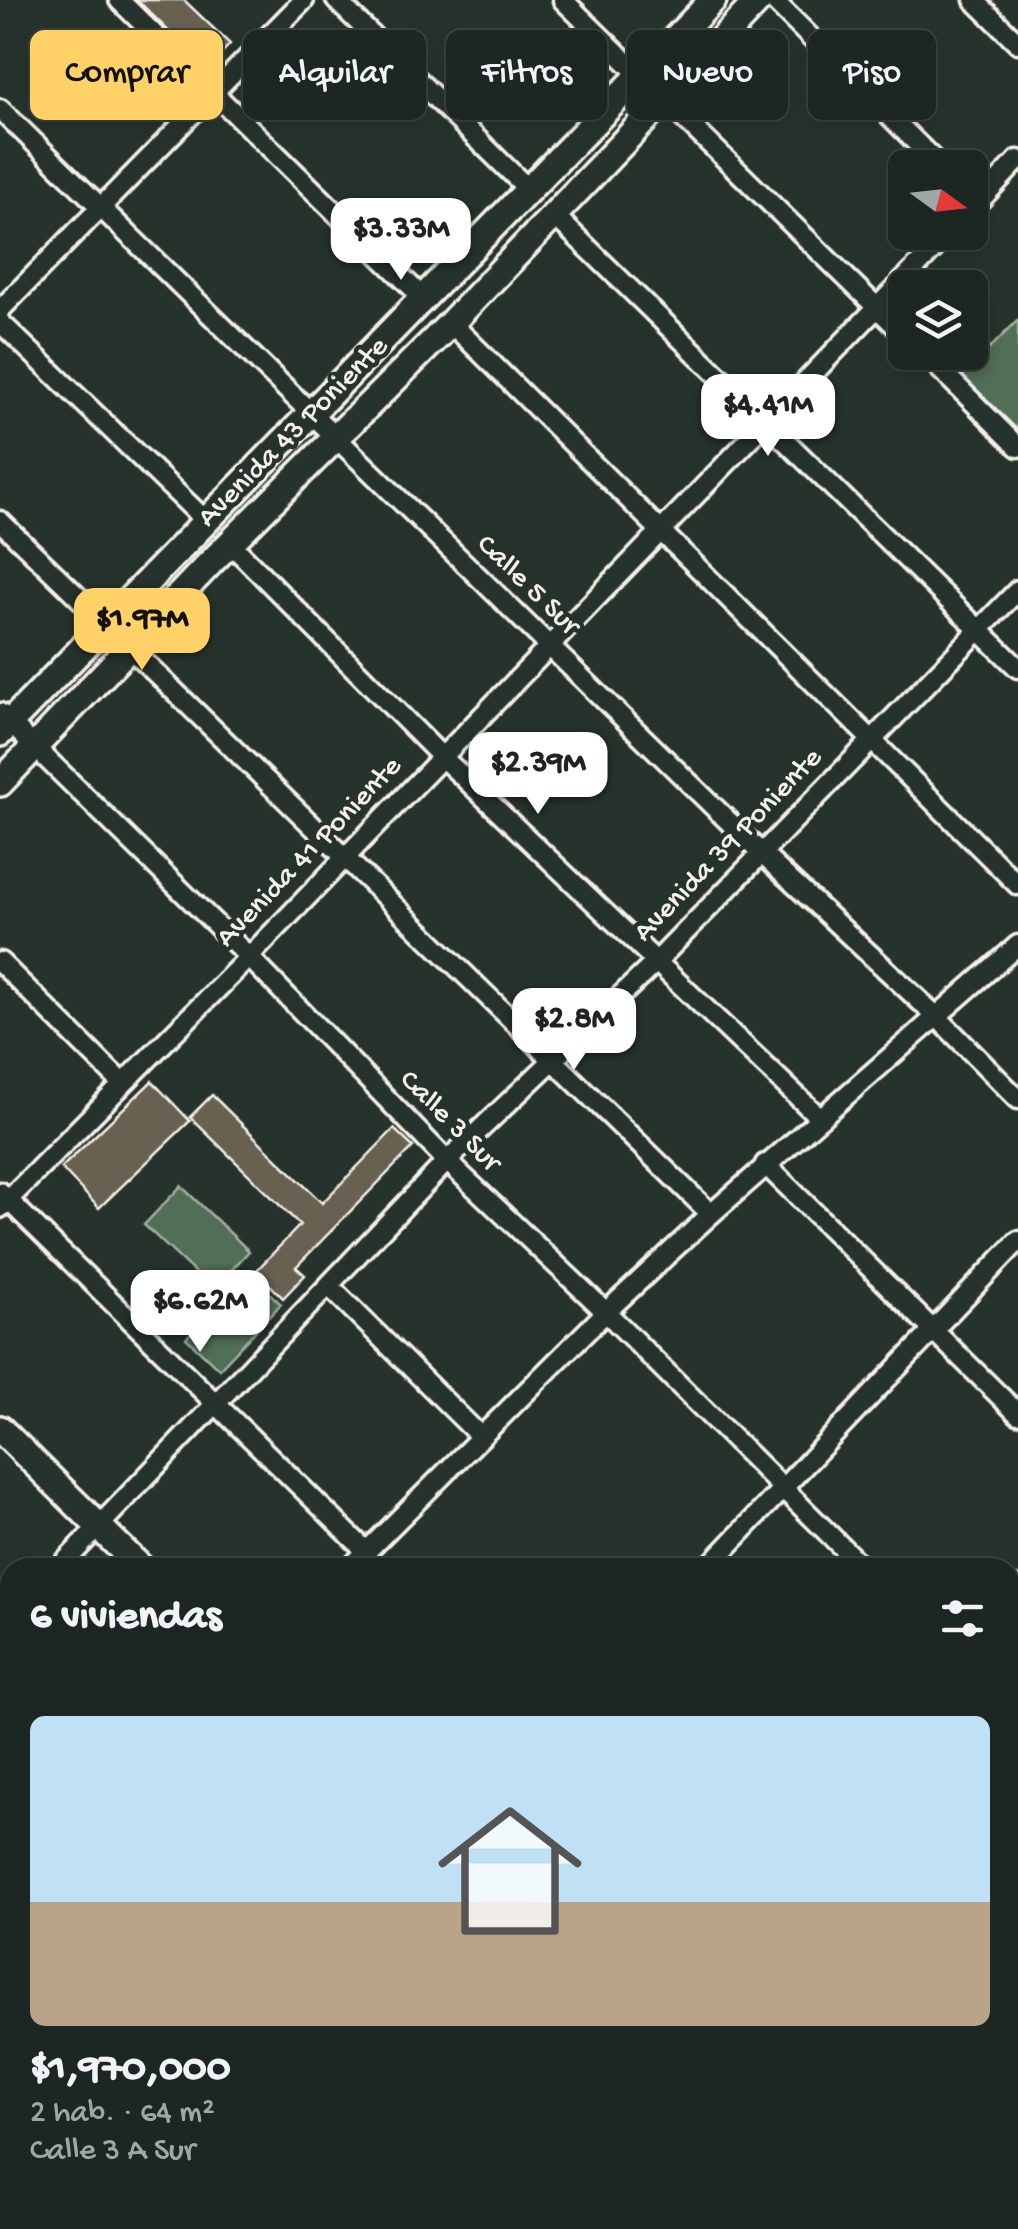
<!DOCTYPE html>
<html lang="es">
<head>
<meta charset="utf-8">
<style>
  :root { --surface:#1c2622; --page:#29322f; --text:#f1f3f6; --muted:#a0a5a5; --line:#3a4340; --accent:#ffd166 }
  body { margin:0; font-family:"Gochi Hand",sans-serif; background:var(--page); color:var(--text); height:100vh; display:flex; flex-direction:column; font-size:38px; white-space:nowrap }
  * { box-sizing:border-box; margin:0 }
  p { font-size:32px; color:var(--muted) }
  .icon { flex:none; width:55px; height:55px; fill:none; stroke:currentColor; stroke-width:2; stroke-linecap:round; stroke-linejoin:round }
  .map { position:relative; flex:1; overflow:hidden }
  .side { position:absolute; left:0px; top:1558px; width:1020px; height:672px; display:flex; flex-direction:column; background:var(--surface); border-radius:30px 30px 0 0; box-shadow:0 5px 15px #0003,0 0 0 2px var(--line) }
  .side>* { flex:none }
  .guide { position:absolute; left:30px; top:30px; width:960px; height:90px; display:flex; gap:20px }
  .needle { width:65px; rotate:105deg }
  .controls { position:absolute; left:888px; top:150px; display:grid; gap:20px }
  .controls a { display:grid; place-items:center; width:100px; height:100px; border-radius:15px; background:var(--surface); box-shadow:0 5px 15px #0003,0 0 0 2px var(--line); font-size:50px }
  .price { position:absolute; translate:-50% -85px; padding:0 22px; border-radius:20px; background:#fff; color:#222; font-size:32px; line-height:65px; filter:drop-shadow(0 2px 5px #0008) }
  .price::after { content:''; position:absolute; left:50%; top:60px; width:30px; height:22px; margin-left:-15px; background:inherit; clip-path:polygon(0 0,100% 0,50% 100%) }
  .price.selected { background:var(--accent); color:#111 }
  ul { padding:0; list-style:none }
  li { display:grid; align-content:center; gap:20px; height:530px; padding:0 30px }
  li+li { border-top:2px solid var(--line) }
  li span { display:grid; place-items:center; height:310px; border-radius:15px; color:#555 }
  li>.icon { margin-inline-start:auto }
  span .icon { width:180px; height:180px; fill:#fffc; stroke-width:1 }
  li b { font-size:42px }
  h2 { display:flex; justify-content:space-between; align-items:center; height:120px; padding:0 30px; font-size:42px }
  .pill { padding:0 35px; border-radius:15px; background:var(--surface); box-shadow:0 5px 15px #0003,0 0 0 2px var(--line); font-size:35px; line-height:90px }
  .pill.selected { background:var(--accent); color:#111 }
  .map>svg:first-child { display:block }
  .green { fill:#516e56; stroke:#a2b09f; stroke-width:2.5 }
  .building { fill:#686051; stroke:#f4f1e8; stroke-width:2.5 }
  .lines { fill:none; stroke-linecap:round; stroke-linejoin:round }
  .street-casing { stroke:#f4f1e8; stroke-width:25 }
  .secondary-casing { stroke:#f4f1e8; stroke-width:32 }
  .street { stroke:#26332d; stroke-width:18 }
  .secondary { stroke:#26332d; stroke-width:25 }
  .labels { text-anchor:middle; dominant-baseline:central; stroke-width:9; stroke-linejoin:round; paint-order:stroke }
  .street-label { font-size:30px; fill:#f4f1e8; stroke:#26332d }
</style>
</head>
<body>
<div class="map">
<svg width="1018" height="2229" viewBox="0 0 1018 2229">
  <rect width="100%" height="100%" fill="#26332d"/>
  <filter id="ink" filterUnits="userSpaceOnUse"><feTurbulence type="fractalNoise" baseFrequency=".01" numOctaves="2"/><feDisplacementMap in="SourceGraphic" scale="20" xChannelSelector="R" yChannelSelector="G"/><feConvolveMatrix kernelMatrix="1 2 1 2 8 2 1 2 1" color-interpolation-filters="sRGB"/></filter>
  <g filter="url(#ink)">
    <g class="green">
      <path d="M1018,320V430L962,376Z"/>
      <path d="M181,1186L249,1251L213,1290L144,1225Z"/>
      <path d="M248,1273L281,1304L219,1369L186,1338Z"/>
    </g>
    <g class="building">
      <path d="M137,0H184L230,44L207,69Z"/>
      <path d="M152,1081L190,1121L99,1208L61,1168Z"/>
      <path d="M212,1095L322,1203L394,1129L413,1147L296,1267L305,1275L283,1298L256,1271L300,1225L190,1117Z"/>
    </g>
    <g class="lines">
      <g class="street-casing">
        <g id="street">
          <path d="M119,0L424,299"/>
          <path d="M336,0L529,190"/>
          <path d="M563,0L905,335"/>
          <path d="M773,0L942,168"/>
          <path d="M974,0L1018,43"/>
          <path d="M0,109L761,853L937,1017L1018,1099"/>
          <path d="M970,211L1018,160"/>
          <path d="M553,214L1018,668"/>
          <path d="M0,310L304,0"/>
          <path d="M0,322L207,522"/>
          <path d="M451,323L1018,885"/>
          <path d="M923,352L1018,447"/>
          <path d="M0,521L107,625"/>
          <path d="M230,543L441,756L820,1118"/>
          <path d="M129,647L711,1214"/>
          <path d="M0,713L249,957L447,1161L606,1312L863,1568"/>
          <path d="M0,962L122,1083"/>
          <path d="M765,1164L1018,1414"/>
          <path d="M0,1192L366,1551"/>
          <path d="M0,1208L249,957L950,232"/>
          <path d="M329,1286L481,1437"/>
          <path d="M59,1568L447,1161L656,962L1018,590"/>
          <path d="M350,1568L606,1312L711,1214L1018,945"/>
          <path d="M707,1568L1018,1241"/>
          <path d="M1010,1596L1018,1587"/>
          <path d="M0,1633L10,1622"/>
          <path d="M1010,1713L1018,1721"/>
          <path d="M0,1764L10,1774"/>
          <path d="M0,1928L10,1917"/>
          <path d="M0,1952L10,1962"/>
          <path d="M285,2220L295,2229"/>
          <path d="M801,2220L811,2229"/>
          <path d="M403,2229L411,2220"/>
        </g>
      </g>
      <g class="secondary-casing">
        <g id="secondary">
          <path d="M0,733L713,0"/>
          <path d="M0,783L210,563L451,323L759,0"/>
          <path d="M0,1429L141,1568"/>
          <path d="M1010,1932L1018,1924"/>
          <path d="M1010,1975L1018,1966"/>
          <path d="M0,2140L10,2150"/>
          <path d="M83,2220L93,2229"/>
          <path d="M713,2229L722,2220"/>
          <path d="M765,2229L774,2220"/>
        </g>
      </g>
      <use href="#street" class="street"/>
      <use href="#secondary" class="secondary"/>
    </g>
  </g>
  <g class="labels">
    <g class="street-label">
      <text transform="translate(294 433) rotate(-45)">Avenida 43 Poniente</text>
      <text transform="translate(527 586) rotate(44)">Calle 5 Sur</text>
      <text transform="translate(729 846) rotate(-46)">Avenida 39 Poniente</text>
      <text transform="translate(310 853) rotate(-46)">Avenida 41 Poniente</text>
      <text transform="translate(449 1122) rotate(45)">Calle 3 Sur</text>
    </g>
  </g>
</svg>
<div class="controls">
<a><svg class="needle" viewBox="-14 -14 28 28"><path d="M0-13l5 13h-10z" fill="#e53935"/><path d="M0 13l5-13h-10z" fill="#a0a5a5"/></svg></a>
<a><svg class="icon" aria-label="layers" viewBox="0 0 24 24"><path d="M12 4l9 5-9 5-9-5zM3 14l9 5 9-5"/></svg></a>
</div>
<b class="price" style="left:401px;top:283px">$3.33M</b>
<b class="price" style="left:768px;top:459px">$4.41M</b>
<b class="price selected" style="left:142px;top:673px">$1.97M</b>
<b class="price" style="left:538px;top:817px">$2.39M</b>
<b class="price" style="left:574px;top:1073px">$2.8M</b>
<b class="price" style="left:200px;top:1355px">$6.62M</b>
<div class="guide">
<a class="pill selected">Comprar</a>
<a class="pill">Alquilar</a>
<a class="pill">Filtros</a>
<a class="pill">Nuevo</a>
<a class="pill">Piso</a>
</div>
<section class="side">
<h2>6 viviendas<svg class="icon" aria-label="filters" viewBox="0 0 24 24"><path d="M4 7h16M4 17h16"/><circle cx="9" cy="7" r="2"/><circle cx="15" cy="17" r="2"/></svg></h2>
<ul>
<li><span style="background:linear-gradient(#bfe0f5 60%,#b9a48a 0)"><svg class="icon" aria-label="home" viewBox="0 0 24 24"><path d="M3 11l9-7 9 7M6 9v11h12V9"/></svg></span><div><b>$1,970,000</b><p>2 hab. · 64 m²</p><p>Calle 3 A Sur</p></div></li>
</ul>
</section>
</div>
</body>
</html>
